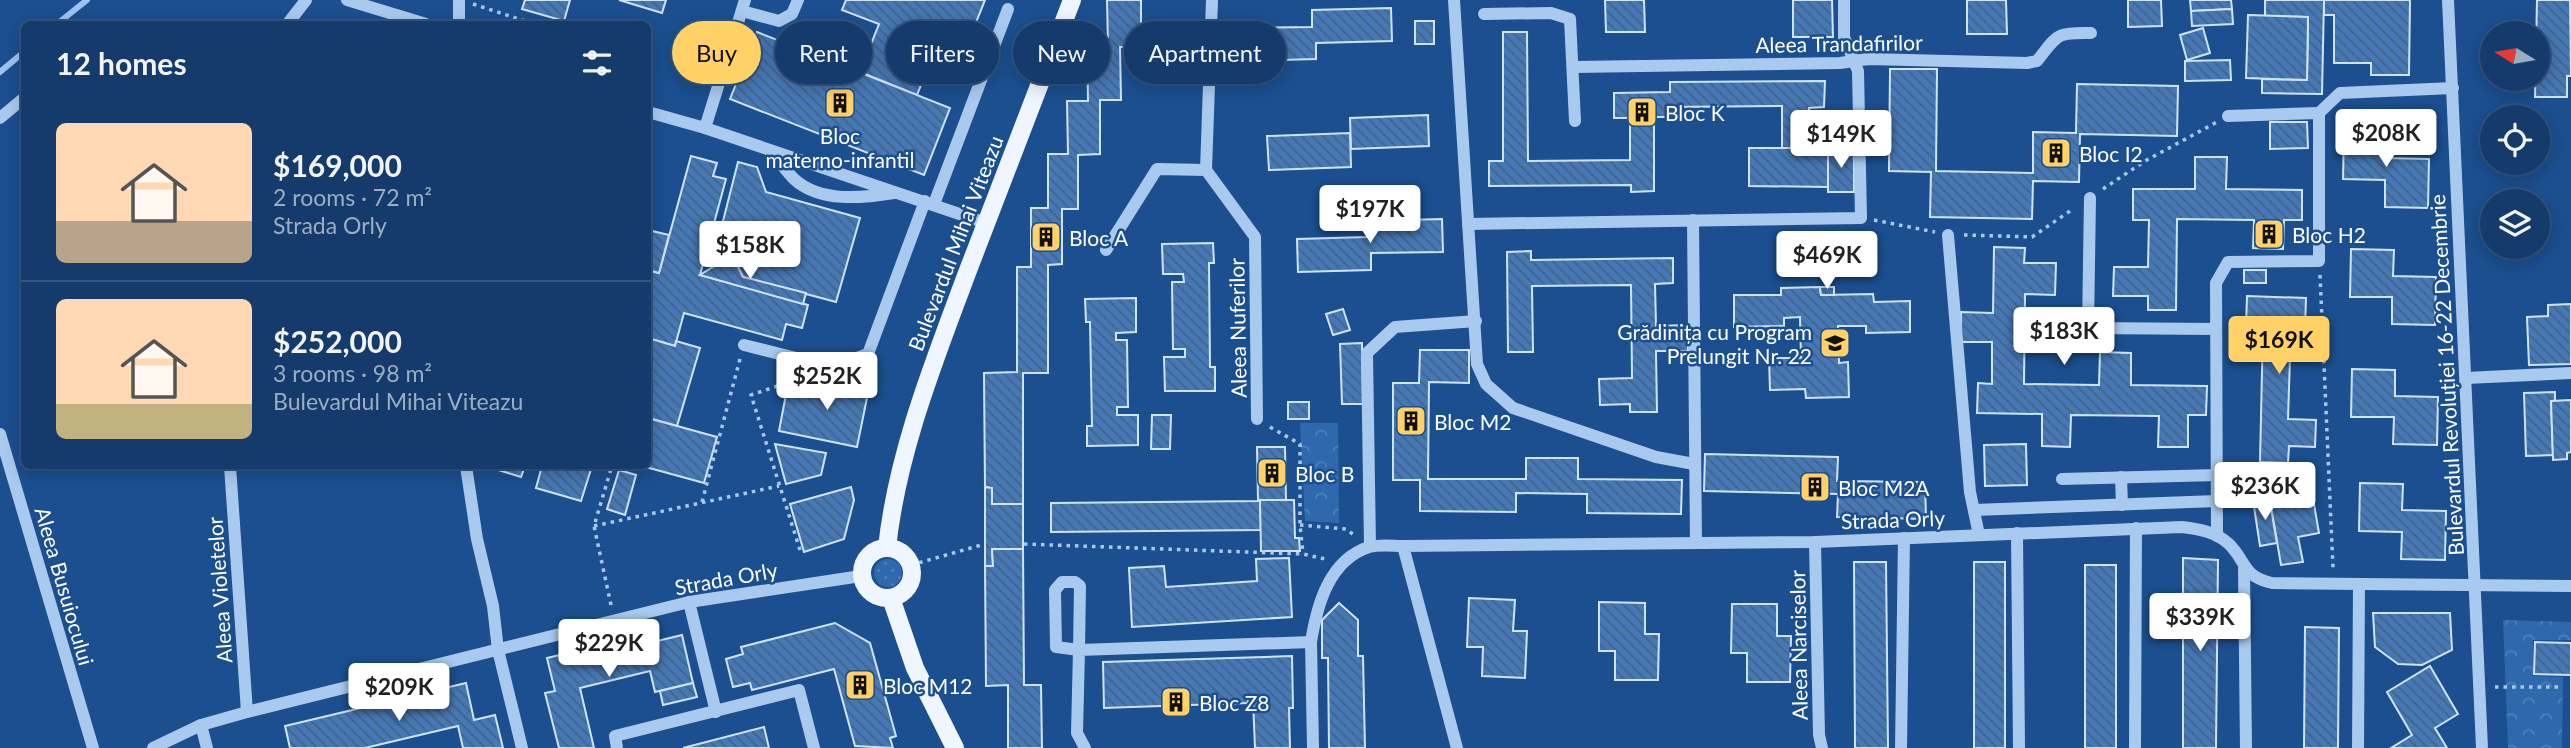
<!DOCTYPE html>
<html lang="en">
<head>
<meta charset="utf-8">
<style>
  :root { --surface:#143b6b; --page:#214673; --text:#f1f3f6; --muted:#9dadc1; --line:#33557e; --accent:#ffd166 }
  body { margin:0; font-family:Lato,sans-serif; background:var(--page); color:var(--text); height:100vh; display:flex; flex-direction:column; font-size:26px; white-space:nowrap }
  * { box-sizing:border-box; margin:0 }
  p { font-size:23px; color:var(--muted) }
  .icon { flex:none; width:38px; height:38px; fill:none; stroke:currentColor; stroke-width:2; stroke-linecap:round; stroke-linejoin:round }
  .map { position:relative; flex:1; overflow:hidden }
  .side { position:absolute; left:21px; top:21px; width:630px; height:448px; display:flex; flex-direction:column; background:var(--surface); border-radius:10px; box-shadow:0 4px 18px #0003,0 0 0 2px var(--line) }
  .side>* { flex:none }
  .top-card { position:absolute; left:672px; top:21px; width:665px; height:63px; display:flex; gap:14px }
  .needle { width:46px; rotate:281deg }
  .controls { position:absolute; left:2480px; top:21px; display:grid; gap:14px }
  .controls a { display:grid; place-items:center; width:70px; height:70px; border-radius:50%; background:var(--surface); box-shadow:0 4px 18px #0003,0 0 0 2px var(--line); font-size:35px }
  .price { position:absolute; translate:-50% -60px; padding:0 16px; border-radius:7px; background:#fff; color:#222; font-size:23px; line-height:46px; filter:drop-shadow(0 2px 4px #0008) }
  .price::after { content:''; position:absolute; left:50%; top:42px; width:21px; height:16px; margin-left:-10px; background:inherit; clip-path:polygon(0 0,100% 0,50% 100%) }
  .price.active { background:var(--accent); color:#111 }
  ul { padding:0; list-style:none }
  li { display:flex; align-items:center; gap:21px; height:175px; padding:0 35px }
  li+li { border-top:2px solid var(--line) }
  li span { display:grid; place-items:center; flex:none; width:196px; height:140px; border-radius:10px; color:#555 }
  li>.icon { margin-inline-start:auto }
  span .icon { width:84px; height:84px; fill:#fffc; stroke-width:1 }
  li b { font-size:30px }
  h2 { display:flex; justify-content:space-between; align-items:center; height:84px; padding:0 35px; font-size:30px }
  .chip { padding:0 24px; border-radius:32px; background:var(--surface); box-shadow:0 4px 18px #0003,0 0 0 2px var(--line); font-size:24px; line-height:63px }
  .chip.active { background:var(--accent); color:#111 }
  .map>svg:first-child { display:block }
  .grass { fill:url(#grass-dots) }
  .park { fill:url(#park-crowns) }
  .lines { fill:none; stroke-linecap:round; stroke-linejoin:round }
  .stream { stroke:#9cc4f0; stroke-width:6 }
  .building { fill:url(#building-back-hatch); stroke:#cfe3fa; stroke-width:2 }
  .path { stroke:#a9c9ee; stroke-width:3.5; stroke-dasharray:3.5 5; stroke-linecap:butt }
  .minor { stroke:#a9c9ee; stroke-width:12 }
  .major { stroke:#f0f6ff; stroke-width:18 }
  .labels { text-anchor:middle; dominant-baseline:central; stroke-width:5; stroke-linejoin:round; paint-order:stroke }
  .street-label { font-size:21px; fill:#fff; stroke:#1b4f8f }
  .poi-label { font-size:21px; fill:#fff; stroke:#1b4f8f; text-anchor:start }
</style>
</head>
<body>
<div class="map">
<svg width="2571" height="748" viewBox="0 0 2571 748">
  <defs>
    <pattern id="grass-dots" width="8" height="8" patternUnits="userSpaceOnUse" patternTransform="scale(1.75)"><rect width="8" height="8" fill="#2e69ad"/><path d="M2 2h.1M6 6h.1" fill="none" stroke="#4d80b9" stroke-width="1.8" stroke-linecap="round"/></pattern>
    <pattern id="park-crowns" width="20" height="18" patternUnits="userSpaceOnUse" patternTransform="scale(1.75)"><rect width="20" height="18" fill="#2e69ad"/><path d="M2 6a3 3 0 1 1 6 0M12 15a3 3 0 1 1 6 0" fill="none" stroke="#4d80b9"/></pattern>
    <pattern id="building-back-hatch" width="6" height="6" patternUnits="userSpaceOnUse" patternTransform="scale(1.75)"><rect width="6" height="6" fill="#4478b7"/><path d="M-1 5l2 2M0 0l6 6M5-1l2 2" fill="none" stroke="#486282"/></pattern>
  </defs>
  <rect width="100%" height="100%" fill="#1b4f8f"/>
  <circle class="grass" cx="888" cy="573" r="14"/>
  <g class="park">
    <path d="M1300,423H1338L1339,523L1305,521Z"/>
    <path d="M2503,620L2571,622V640H2533V676L2563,677L2562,748H2508Z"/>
  </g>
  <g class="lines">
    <g class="stream">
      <path d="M57,24L87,0"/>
      <path d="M0,72L24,52"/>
    </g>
  </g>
  <g class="building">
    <path d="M525,0H570L564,21L522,9Z"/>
    <path d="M619,0H666L662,13Z"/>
    <path d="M846,0H985L963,55L937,45L917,95L860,72L879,24L842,10Z"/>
    <path d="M1107,0H1141V47H1120L1121,100H1100V154L1078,155V209H1062V264L1048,265V373H1023V504H992V488L985,487L984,373L1017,372V267H1031V208H1048V154H1068L1067,101H1088L1087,45H1108Z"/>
    <path d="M1605,0H1644L1645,32H1606Z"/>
    <path d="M1793,0H1832L1833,37H1793Z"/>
    <path d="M1967,0H2006L2007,34H1967Z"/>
    <path d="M2128,0H2161L2162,26L2128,27Z"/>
    <path d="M2190,0H2231L2232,9L2191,11Z"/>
    <path d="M2265,0H2324L2322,94L2262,93V79L2307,80L2308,17L2265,16Z"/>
    <path d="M2324,0H2410L2409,75H2371V63H2334V15H2324Z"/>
    <path d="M2537,0H2570L2571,76H2567V97H2535Z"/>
    <path d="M1391,8L1392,41L1316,43V59L1236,61V28L1312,27V10Z"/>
    <path d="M2232,9L2233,24L2192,26L2191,11Z"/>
    <path d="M2248,15L2308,17L2307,80L2246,78Z"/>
    <rect x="1415" y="21" width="19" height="23"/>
    <path d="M2203,28L2210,53L2187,60L2180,35Z"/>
    <path d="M757,32L950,108L924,175L730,99Z"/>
    <path d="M1503,32H1527L1528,161L1630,160V118H1614V93L1670,92V82L1825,81L1824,107L1809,108V148H1782V106L1670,107V117H1654V191L1631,192V185L1489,186V161H1503Z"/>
    <path d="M2230,60L2231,80L2185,81V61Z"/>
    <path d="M1890,69H1937L1936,171L2033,173V132L2076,133L2077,84L2178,86L2177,136L2080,134L2079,182L2033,181L2032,219L1930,217L1931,172L1889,171Z"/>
    <path d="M1428,115L1429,146L1351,149L1350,118Z"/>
    <path d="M2270,122H2307L2308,148L2270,149Z"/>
    <path d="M2344,131L2387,132L2386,158L2429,159L2428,208L2385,207V180L2343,179Z"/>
    <path d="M1350,133L1351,167L1269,170L1267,136Z"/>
    <path d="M1749,148H1828V187L1749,186Z"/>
    <rect x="1828" y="148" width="26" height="44"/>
    <path d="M691,156L717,163L713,176L726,179L700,275L808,305L802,328L786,324L782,340L684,313L675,346L648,338V270L659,273Z"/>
    <path d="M2195,157H2227L2226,189L2302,190V220H2284L2283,249L2253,248L2254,220L2177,219L2176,310H2148V296H2113L2114,267H2148L2149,220H2133V189H2195Z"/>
    <path d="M738,162L757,167L766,192L860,218L836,302L743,277L720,233Z"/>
    <path d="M1442,219L1443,252L1371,253V270L1298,272L1297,239L1367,237V221Z"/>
    <path d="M648,230L669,235L659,273L648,270Z"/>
    <path d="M1213,243L1214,263H1209L1210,367H1215V391H1165L1164,357H1185V349H1173L1172,282H1184L1183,274H1163L1162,244Z"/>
    <path d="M1994,247L2025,248L2024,263H2056L2055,295L2025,294L2024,384L2099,385L2100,352L2131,353V385L2207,386L2206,415H2188V447H2158L2159,416L2071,415L2070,447L2042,446V414L1977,413L1978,383L1992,384V342H1961V312L1993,313Z"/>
    <path d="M2351,249L2394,250L2393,276L2436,277L2435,325L2392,324V297H2350Z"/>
    <path d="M1531,251V260L1673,258V283L1655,284L1656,326L1688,325V351H1656L1657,412H1630V404L1600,405L1599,379L1632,378L1631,285L1532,286L1533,352H1508L1507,252Z"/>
    <path d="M732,255L743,277L806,293L803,304L700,275Z"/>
    <rect x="2244" y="270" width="22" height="13"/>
    <path d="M1820,287L1821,295L1873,294L1874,302L1910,301V332L1866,333V326H1838L1839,363L1848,362L1849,397L1806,398L1805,389L1770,390L1769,358H1801L1800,317L1784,318V326L1734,327V295H1781V288Z"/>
    <path d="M1820,287H1834V295H1821Z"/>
    <path d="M2247,296L2306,298L2305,328H2291L2288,419L2316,420L2315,447L2289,446L2288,463L2260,462L2263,326H2246Z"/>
    <path d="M1136,298V332L1116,333V340H1127L1128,407H1117V415H1138V445L1087,446V426H1092L1090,322H1086L1085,299Z"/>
    <path d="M2571,304V364L2529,365L2527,317L2548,316V305Z"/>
    <path d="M1343,309L1350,330L1333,335L1326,314Z"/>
    <path d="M648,338L675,346L676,341L700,348L677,426L648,418Z"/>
    <path d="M1362,343L1363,404H1342L1340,344Z"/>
    <path d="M1420,350H1469V383L1429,382L1428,479H1526V458H1578V479L1682,480L1681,514L1587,513V494L1516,493V512L1420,511V480H1393V383H1419Z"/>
    <path d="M2352,369L2395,370V396L2438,397L2437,445L2393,444L2394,417H2351Z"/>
    <path d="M843,377L870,383L857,447L779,431L787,389L811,394L814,381L840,387Z"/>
    <path d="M2555,392V401H2551L2553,455L2526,456L2524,393Z"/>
    <path d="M2571,400V452L2567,453V459L2553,460L2551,401Z"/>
    <rect x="1288" y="402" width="21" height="17"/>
    <path d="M1152,415H1171L1170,449H1151Z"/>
    <path d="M648,418L717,437L704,483L642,466H648Z"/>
    <path d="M775,444L826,453L821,475L786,484Z"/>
    <path d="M2026,444L2027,485L1985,486L1984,445Z"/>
    <path d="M1257,447H1285L1286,500H1260L1261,530L1051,532V503L1258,501Z"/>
    <path d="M1705,454L1838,457L1837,481L1925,482L1926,519L1837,517L1838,494L1704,491Z"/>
    <path d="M492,466H525L521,477L492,468Z"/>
    <path d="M542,466H592L581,501L536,488Z"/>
    <path d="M619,470L636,475L625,515L607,509Z"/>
    <path d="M2292,479L2293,484L2310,481L2319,533L2298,537L2303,562L2281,565L2267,483Z"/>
    <path d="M2360,483L2403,484L2402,510L2446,511L2445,560L2401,559L2402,532L2359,531Z"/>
    <path d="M851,487L854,500L844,539L804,552L790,504Z"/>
    <path d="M985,487L992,488V504H1023V549H992L993,566H985Z"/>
    <path d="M2269,497L2277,543L2260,546L2253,500Z"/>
    <path d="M1260,500H1294L1295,538H1299L1300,551H1261Z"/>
    <path d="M992,549H1023L1024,685H1041L1042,748H1008V685L986,686L985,566H993Z"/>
    <path d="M1289,558L1292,617L1132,627L1129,568L1164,566L1166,587L1257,581L1256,559Z"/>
    <path d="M2183,558L2218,560L2216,748H2183Z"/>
    <path d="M1854,562H1886L1888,748H1855Z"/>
    <rect x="1974" y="562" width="31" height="186"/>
    <rect x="2085" y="565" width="31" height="183"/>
    <path d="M1469,598L1515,600L1513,631H1527L1525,678L1482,676L1483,647H1467Z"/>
    <path d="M1599,602L1645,603V634H1659L1658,680H1615V651H1599Z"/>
    <path d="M1339,603L1358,620V656H1363L1365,748H1329L1328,658H1322V620Z"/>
    <path d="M1732,604H1777V636H1791L1790,682H1747V653H1731Z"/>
    <path d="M2373,613H2450L2452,650L2422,665L2398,664L2375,647Z"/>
    <path d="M835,623L870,643L896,736L890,738L893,748L855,746L834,669L752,690L750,683L733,687L726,659L743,654L741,647Z"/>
    <path d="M2305,627L2339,628L2338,748H2304Z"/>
    <path d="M643,635L645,644L682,635L693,683L655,692L650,671L580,688L594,748H559L545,693L555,691L547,658Z"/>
    <path d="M2535,642L2571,643V748V675L2534,674Z"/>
    <path d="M1292,656L1293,708H1289L1290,748H1255L1253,700H1248V703L1104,708L1103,662Z"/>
    <path d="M2430,666L2458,714L2435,728L2447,748H2391L2412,735L2387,692Z"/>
    <path d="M466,683L474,720L495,715L503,748H463L458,726L365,748H290L285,726Z"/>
    <path d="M693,683L697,697L663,705L660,691Z"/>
    <path d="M764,727L769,748H683Z"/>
  </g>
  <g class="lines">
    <g class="path">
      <path d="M473,4L534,24"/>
      <path d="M2103,189L2145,161L2217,122"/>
      <path d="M1874,220L1935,232"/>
      <path d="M1964,235L2032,237L2073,209"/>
      <path d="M2320,275L2333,568"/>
      <path d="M1270,427L1300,444V525L1303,554"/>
      <path d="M702,502L740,359"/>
      <path d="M1300,525L1346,529L1354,535"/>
      <path d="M594,526L779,486"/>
      <path d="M1024,544L1303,554L1325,559"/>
      <path d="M800,550L751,395L804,377"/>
      <path d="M911,565L985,544"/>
      <path d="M611,605L594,526L611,469"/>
      <path d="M2495,687H2563"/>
    </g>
    <g class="minor">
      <path d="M347,0L426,24"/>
      <path d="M1212,0L1206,170L1255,237L1257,419"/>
      <path d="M1454,0L1477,364L1486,384L1513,408L1656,457L1694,464"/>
      <path d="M2448,0L2482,748"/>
      <path d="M742,11L779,21L792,14L798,0"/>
      <path d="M1484,14L1551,13L1570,19L1575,121"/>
      <path d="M289,22L306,0"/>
      <path d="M459,24V0"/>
      <path d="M1573,67L1840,63L1868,59L2027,63L2037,61C2058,35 2055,32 2091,33"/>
      <path d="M648,112L705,128L986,223"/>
      <path d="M2228,116L2319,113"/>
      <path d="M0,118L24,98"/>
      <path d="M705,128L745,0"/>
      <path d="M769,150C778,159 785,170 794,179C820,203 863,198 894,193"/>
      <path d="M2090,198L2088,328L2216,329"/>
      <path d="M934,204L1008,9"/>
      <path d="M1693,220L1696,543"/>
      <path d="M1468,224L1861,218L1858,71L1844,37V0"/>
      <path d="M1948,235L1970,492L1979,535"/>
      <path d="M1106,250L1157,169L1206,170"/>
      <path d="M744,345L832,367L868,354L925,201"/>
      <path d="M2466,378L2571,373"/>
      <path d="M0,434L93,748"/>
      <path d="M230,466L247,712"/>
      <path d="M466,466L477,539L493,606L498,650L522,748"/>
      <path d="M2121,477L2122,505"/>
      <path d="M2062,479L2217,475"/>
      <path d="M1974,510L2217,501"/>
      <path d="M2017,533L2019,748"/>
      <path d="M2217,536L2216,283L2228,262L2319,261V113L2340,93L2453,88"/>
      <path d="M1815,542L1819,735L1822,748"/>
      <path d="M1370,546L1367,353L1395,327L1476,321"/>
      <path d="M2244,569L2246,748"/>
      <path d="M1062,582H1075L1080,586L1079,650L1056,647L1055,590Z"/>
      <path d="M689,602L716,712"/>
      <path d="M1311,642L1313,748"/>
      <path d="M201,725L207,748"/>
      <path d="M153,748L201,725L247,712L689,602L861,576"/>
      <path d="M617,748L615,736L799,690L814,748"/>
      <path d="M1085,748L1077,733L1079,650L1311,642C1317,605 1329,560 1369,547C1379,544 1393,546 1403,546"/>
      <path d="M1457,748L1403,546L1815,542L2182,527C2199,529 2216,532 2229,544C2247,562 2242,576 2272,583L2571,586"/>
      <path d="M1901,748L1904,538"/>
      <path d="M2135,748L2136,528"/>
      <path d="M2358,748L2359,584"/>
    </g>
    <g class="major">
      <circle cx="887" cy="573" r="25"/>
      <path d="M887,548C897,453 934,362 967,273C1002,182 1037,91 1072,0"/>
      <path d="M891,598L915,668L955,748"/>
    </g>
  </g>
  <defs>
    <g id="building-square" transform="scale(1.575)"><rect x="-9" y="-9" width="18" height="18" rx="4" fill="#ffd166" stroke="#1b4f8f"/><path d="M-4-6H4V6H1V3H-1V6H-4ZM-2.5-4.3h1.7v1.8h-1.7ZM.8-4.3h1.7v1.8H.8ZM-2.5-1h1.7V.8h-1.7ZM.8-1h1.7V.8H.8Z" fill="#111"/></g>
    <g id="school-square" transform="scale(1.575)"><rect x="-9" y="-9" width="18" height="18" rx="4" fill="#ffd166" stroke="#1b4f8f"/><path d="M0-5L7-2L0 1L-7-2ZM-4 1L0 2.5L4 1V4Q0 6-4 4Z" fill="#111"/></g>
  </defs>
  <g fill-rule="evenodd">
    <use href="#building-square" x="840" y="103"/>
    <use href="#building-square" x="1642" y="112"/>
    <use href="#building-square" x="2056" y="153"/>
    <use href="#building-square" x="2269" y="234"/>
    <use href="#building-square" x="1046" y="237"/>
    <use href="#school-square" x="1835" y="343"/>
    <use href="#building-square" x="1411" y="421"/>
    <use href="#building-square" x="1272" y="473"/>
    <use href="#building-square" x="1815" y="487"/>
    <use href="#building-square" x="860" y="685"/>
    <use href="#building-square" x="1176" y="702"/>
  </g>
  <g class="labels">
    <g class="street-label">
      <text transform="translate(1839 43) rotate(-1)">Aleea Trandafirilor</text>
      <text transform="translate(955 243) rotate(-69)">Bulevardul Mihai Viteazu</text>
      <text transform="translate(1237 328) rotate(-91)">Aleea Nuferilor</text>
      <text transform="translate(2446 375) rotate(-93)">Bulevardul Revoluției 16-22 Decembrie</text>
      <text transform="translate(1893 519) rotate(-2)">Strada Orly</text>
      <text transform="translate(726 578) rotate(-10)">Strada Orly</text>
      <text transform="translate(65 586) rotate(74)">Aleea Busuiocului</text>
      <text transform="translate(219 590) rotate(-94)">Aleea Violetelor</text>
      <text transform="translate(1798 645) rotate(-91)">Aleea Narciselor</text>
    </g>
    <g class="poi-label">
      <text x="1665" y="112">Bloc K</text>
      <text x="840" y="135" text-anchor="middle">Bloc<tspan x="840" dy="24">materno-infantil</tspan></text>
      <text x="2079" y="153">Bloc I2</text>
      <text x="2292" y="234">Bloc H2</text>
      <text x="1069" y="237">Bloc A</text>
      <text x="1812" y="331" text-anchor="end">Grădinița cu Program<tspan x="1812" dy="24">Prelungit Nr. 22</tspan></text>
      <text x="1434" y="421">Bloc M2</text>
      <text x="1295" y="473">Bloc B</text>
      <text x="1838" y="487">Bloc M2A</text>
      <text x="883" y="685">Bloc M12</text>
      <text x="1199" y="702">Bloc Z8</text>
    </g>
  </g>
</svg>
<div class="controls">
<a><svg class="needle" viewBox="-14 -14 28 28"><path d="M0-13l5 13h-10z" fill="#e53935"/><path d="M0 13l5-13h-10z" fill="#9dadc1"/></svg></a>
<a><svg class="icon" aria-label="locate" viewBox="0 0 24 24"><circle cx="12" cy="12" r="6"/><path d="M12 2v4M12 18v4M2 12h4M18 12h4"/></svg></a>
<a><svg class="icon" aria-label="layers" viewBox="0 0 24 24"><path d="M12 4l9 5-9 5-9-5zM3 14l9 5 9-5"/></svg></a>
</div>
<b class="price" style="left:2386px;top:169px">$208K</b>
<b class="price" style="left:1841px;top:170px">$149K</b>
<b class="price" style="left:1370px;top:245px">$197K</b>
<b class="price" style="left:750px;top:281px">$158K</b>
<b class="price" style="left:1827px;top:291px">$469K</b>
<b class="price" style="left:2064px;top:367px">$183K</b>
<b class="price active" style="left:2279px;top:376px">$169K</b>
<b class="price" style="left:827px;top:412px">$252K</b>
<b class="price" style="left:2265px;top:522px">$236K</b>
<b class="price" style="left:2200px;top:653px">$339K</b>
<b class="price" style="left:609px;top:679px">$229K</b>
<b class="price" style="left:399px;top:723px">$209K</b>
<div class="top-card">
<a class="chip active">Buy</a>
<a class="chip">Rent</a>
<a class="chip">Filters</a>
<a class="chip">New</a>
<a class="chip">Apartment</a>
</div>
<section class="side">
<h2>12 homes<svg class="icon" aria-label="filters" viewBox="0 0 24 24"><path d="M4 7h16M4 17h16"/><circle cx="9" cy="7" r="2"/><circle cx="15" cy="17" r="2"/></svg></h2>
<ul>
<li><span style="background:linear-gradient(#ffd9b3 70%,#b9a48a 0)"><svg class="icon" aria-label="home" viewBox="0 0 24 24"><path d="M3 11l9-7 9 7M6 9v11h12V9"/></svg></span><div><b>$169,000</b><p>2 rooms · 72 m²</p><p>Strada Orly</p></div></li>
<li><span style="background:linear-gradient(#ffd9b3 75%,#c2b280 0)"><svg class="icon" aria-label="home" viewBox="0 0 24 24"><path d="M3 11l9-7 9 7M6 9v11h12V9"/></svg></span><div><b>$252,000</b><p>3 rooms · 98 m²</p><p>Bulevardul Mihai Viteazu</p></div></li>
</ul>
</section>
</div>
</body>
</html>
